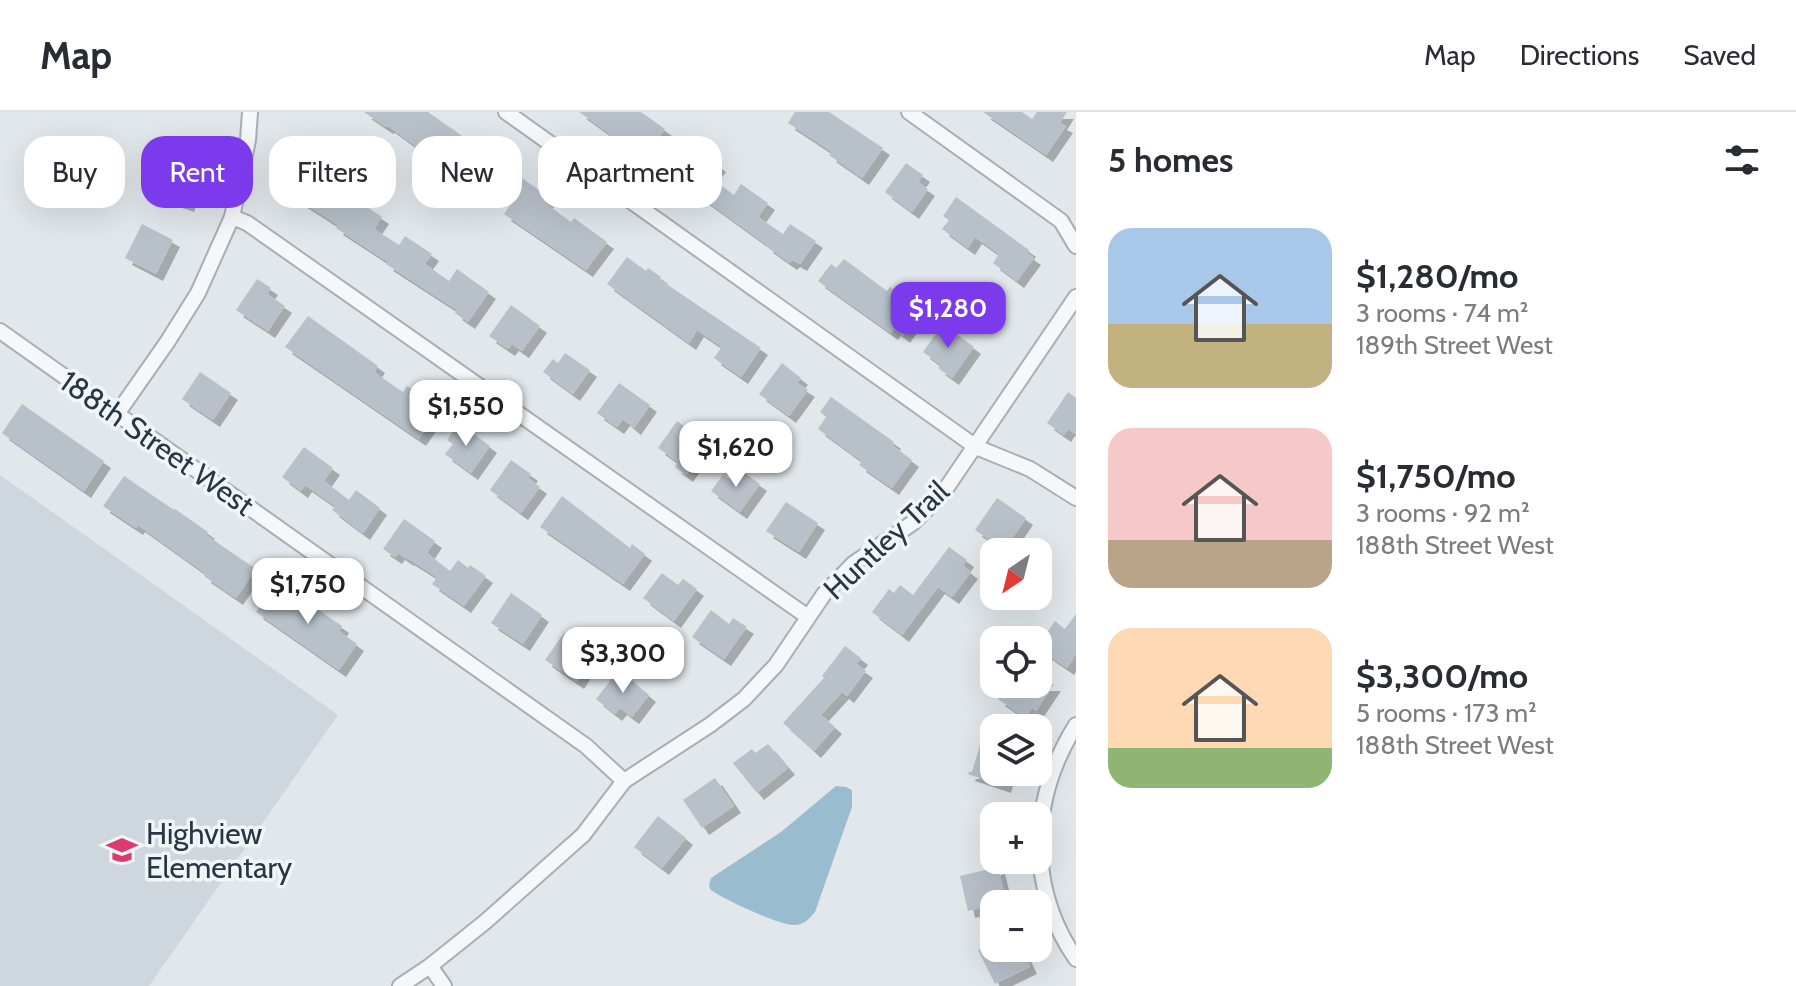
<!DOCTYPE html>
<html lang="en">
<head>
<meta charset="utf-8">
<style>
  :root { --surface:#fff; --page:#f7f7f7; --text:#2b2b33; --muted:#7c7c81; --line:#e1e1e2; --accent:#7c3aed }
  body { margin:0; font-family:Cabin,sans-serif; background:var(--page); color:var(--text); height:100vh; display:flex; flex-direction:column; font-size:30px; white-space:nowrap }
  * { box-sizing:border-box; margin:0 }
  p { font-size:26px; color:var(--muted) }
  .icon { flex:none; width:44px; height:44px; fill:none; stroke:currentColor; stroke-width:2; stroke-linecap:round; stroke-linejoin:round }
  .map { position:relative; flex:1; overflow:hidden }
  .drawer { display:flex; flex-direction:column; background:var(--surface); width:720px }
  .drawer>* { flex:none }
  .banner { position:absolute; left:24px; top:24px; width:760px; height:72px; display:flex; gap:16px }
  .needle { width:52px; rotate:215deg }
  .buttons { position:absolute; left:980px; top:426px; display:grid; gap:16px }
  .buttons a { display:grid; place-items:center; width:72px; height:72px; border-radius:16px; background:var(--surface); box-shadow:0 8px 32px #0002; font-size:40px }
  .price { position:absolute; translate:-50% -68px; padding:0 18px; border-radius:16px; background:#fff; color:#222; font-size:26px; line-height:52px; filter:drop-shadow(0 2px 4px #0008) }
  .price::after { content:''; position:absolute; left:50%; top:48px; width:24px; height:18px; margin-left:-12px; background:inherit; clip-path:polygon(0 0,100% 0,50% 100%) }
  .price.active { background:var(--accent); color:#fff }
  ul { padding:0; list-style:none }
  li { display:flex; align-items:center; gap:24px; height:200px; padding:0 32px }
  li span { display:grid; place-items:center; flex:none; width:224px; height:160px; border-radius:24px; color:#555 }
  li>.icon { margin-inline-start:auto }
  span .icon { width:96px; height:96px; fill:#fffc; stroke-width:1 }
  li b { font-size:34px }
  h2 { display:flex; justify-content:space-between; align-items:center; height:96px; padding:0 32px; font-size:34px }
  .tag { padding:0 28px; border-radius:24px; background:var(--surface); box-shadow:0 8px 32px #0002; font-size:28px; line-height:72px }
  .tag.active { background:var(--accent); color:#fff }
  header { display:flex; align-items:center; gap:48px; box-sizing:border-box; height:112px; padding:0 40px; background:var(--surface); border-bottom:2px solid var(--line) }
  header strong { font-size:38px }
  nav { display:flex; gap:44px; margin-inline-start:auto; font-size:28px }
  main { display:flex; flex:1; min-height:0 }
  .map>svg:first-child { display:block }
  .built { fill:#cfd7de }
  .water { fill:#99bccf }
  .building { fill:#b8c1ca; filter:url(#shadow) }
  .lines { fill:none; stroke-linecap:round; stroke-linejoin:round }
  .street-casing { stroke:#a6afb6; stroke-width:18 }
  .street { stroke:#f5f7f9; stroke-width:14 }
  .labels { text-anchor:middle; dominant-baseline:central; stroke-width:7; stroke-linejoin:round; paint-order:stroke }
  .street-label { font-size:30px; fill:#283745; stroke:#f1f6f8 }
  .poi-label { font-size:30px; fill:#283745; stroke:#f1f6f8; text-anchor:start }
</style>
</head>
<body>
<header>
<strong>Map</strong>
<nav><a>Map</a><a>Directions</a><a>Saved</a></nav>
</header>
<main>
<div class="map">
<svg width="1076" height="874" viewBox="0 0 1076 874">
  <defs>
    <filter id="shadow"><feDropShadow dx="7" dy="7" stdDeviation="0" flood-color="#0004"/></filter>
  </defs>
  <rect width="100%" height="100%" fill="#e1e7eb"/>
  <path class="built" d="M0,363L338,603L149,874H0Z"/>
  <path class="water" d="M836,674L846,675L852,678V695L815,800C809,807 804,813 794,813C779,813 725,788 711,778L709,774L711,766L781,720Z"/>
  <g class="building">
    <path d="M364,0H428L549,85L545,91L571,110L574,106L607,130L586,158L504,102L515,86L492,68L484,79L459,60L466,50L442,32L432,46L388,14L386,15Z"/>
    <path d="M579,0H641L665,17L649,40L639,33L635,40Z"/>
    <path d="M795,0H829L883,36L862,66L829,43L832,40L788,11Z"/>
    <path d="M983,0H1022L1032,7L1037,0H1067L1060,11L1066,14L1046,43Z"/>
    <path d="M686,29L719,53L710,65L734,83L741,72L768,91L758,105L783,122L790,112L816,129L800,152L793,148L790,151L766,134L767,133L665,59Z"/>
    <path d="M308,51L340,72L338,76L382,105L374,117L399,133L405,124L432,142L425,152L449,169L457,157L489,180L468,210L455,201L457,198L386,152L388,150L336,116L338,113L288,81Z"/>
    <path d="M906,51L923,63L918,70L928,77L912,100L885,80Z"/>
    <path d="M167,52L198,65L187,93L154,82Z"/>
    <path d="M956,85L1029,138L1027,141L1034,146L1017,169L993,151L999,142L975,125L968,136L942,117L949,108L943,104Z"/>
    <path d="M142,112L173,128L156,162L125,146Z"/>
    <path d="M627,145L646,159L648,156L661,165L659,167L761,236L741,265L714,246L722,235L697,218L689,231L607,172Z"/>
    <path d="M844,147L887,179L890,175L922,197L903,224L894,217L891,221L818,169L831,152L836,156Z"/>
    <path d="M257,167L271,176L267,182L285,194L268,219L236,198Z"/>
    <path d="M511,193L540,214L522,239L512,232L508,237L489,224Z"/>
    <path d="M308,204L378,254L374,260L403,280L407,274L430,290L427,294L437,301L419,327L285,235Z"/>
    <path d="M943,212L974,235L952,266L938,256L941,253L923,240Z"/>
    <path d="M565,241L590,258L573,282L543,260L553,247L558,251Z"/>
    <path d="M782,251L801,266L797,271L808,278L789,304L759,282Z"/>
    <path d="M200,260L231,281L213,308L182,287Z"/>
    <path d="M619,271L650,293L634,316L623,307L617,315L597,301Z"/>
    <path d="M1068,280L1076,286V322L1068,317L1064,323L1047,311Z"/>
    <path d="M831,285L894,330L892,333L912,348L892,376L859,353L862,349L818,317L826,305L820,300Z"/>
    <path d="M22,292L104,349L84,379L2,321Z"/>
    <path d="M677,309L708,332L686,363L675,355L678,350L658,336Z"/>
    <path d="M459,311L490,334L471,361L445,342L453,332L447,328Z"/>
    <path d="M304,335L333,356L324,369L349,388L356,378L380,396L363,421L332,398L335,394L305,373L301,379L282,365Z"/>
    <path d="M511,348L531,362L528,366L540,375L521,401L490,378Z"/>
    <path d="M737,356L760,372L740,400L711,379L723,363L729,367Z"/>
    <path d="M124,364L174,398L175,397L208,420L206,423L256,457L236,486L204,464L205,461L138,413L136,416L103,394Z"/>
    <path d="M562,384L630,436L632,432L645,442L623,472L540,415Z"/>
    <path d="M997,386L1026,406L1004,438L975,418Z"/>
    <path d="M786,390L818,411L799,440L766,419Z"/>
    <path d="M404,407L435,429L427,441L450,459L458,448L468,456L470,453L486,464L464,494L432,472L437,465L407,446V447L398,441L395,445L383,437Z"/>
    <path d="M949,435L967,448L963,454L971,460L952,485L938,475L902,523L872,500L889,477L894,481L900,473L913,483Z"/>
    <path d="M662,461L678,473L683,467L697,477L674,509L643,486Z"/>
    <path d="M276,473L294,486L297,483L342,514L339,519L357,532L339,558L256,500Z"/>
    <path d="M511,481L542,503L523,532L491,511Z"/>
    <path d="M711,498L729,512L733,506L747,515L724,547L692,525Z"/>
    <path d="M1076,502V542L1067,556L1038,536V516L1046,522L1055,509L1065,517Z"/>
    <path d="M564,521L595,542L577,570L545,548Z"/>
    <path d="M845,534L861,546L856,552L866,559L847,584L842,580L821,603L835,615L814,639L783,611L824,566L822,564Z"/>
    <path d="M619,558L649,583L632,605L620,596L615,602L596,587Z"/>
    <path d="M1008,572H1054L1036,599L1032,596L1025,606L998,587Z"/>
    <path d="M768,632L788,656L757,681L733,651L752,637L755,641Z"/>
    <path d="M980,633L994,638V660H1008L1004,674L968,662L969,660H972Z"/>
    <path d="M715,666L734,694L702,716L683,688Z"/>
    <path d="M658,704L686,726L662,756L634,735Z"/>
    <path d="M998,755L1004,779L999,780L1002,792H994V805L983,807L981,796L968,799L960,764Z"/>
    <path d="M994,830V836H1021L1030,855L995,872L978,838Z"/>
  </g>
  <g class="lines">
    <g class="street-casing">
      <g id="street">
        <path d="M506,0L976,335L1030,357L1076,386"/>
        <path d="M909,0L1061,109L1076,134"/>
        <path d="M232,105L247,111L808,505"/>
        <path d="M0,219L586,634L624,669"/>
        <path d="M117,302L168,229L198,181L232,105L248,28L250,0"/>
        <path d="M1076,613C1030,686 1026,774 1076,847"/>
        <path d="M430,854L444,874"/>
        <path d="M400,874L430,854L485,810L583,723L624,669L710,613L744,587L776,553L824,482L853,452L914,410L943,381L1076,185"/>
      </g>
    </g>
    <use href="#street" class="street"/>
  </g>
  <defs>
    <g id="school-bare" transform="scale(2.4)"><path d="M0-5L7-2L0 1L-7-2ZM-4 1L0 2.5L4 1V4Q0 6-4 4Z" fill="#dd3a6e" stroke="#f1f6f8" stroke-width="2.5" paint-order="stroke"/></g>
  </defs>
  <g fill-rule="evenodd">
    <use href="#school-bare" x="122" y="738"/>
  </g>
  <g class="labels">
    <g class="street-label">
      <text transform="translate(157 331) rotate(35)">188th Street West</text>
      <text transform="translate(886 428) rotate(-43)">Huntley Trail</text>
    </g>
    <g class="poi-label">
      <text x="146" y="721">Highview<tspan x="146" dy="34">Elementary</tspan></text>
    </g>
  </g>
</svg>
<div class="buttons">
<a><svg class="needle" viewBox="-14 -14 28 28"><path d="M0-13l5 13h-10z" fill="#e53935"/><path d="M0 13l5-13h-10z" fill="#7c7c81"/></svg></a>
<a><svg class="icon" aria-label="locate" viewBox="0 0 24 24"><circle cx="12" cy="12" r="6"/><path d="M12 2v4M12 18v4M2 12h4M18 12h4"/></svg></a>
<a><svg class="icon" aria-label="layers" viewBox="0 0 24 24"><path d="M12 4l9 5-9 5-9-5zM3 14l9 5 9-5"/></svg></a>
<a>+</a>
<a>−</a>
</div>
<b class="price active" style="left:948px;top:238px">$1,280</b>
<b class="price" style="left:466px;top:336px">$1,550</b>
<b class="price" style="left:736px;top:377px">$1,620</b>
<b class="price" style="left:308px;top:514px">$1,750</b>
<b class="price" style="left:623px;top:583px">$3,300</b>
<div class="banner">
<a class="tag">Buy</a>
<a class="tag active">Rent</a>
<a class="tag">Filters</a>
<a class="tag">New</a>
<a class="tag">Apartment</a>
</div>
</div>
<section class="drawer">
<h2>5 homes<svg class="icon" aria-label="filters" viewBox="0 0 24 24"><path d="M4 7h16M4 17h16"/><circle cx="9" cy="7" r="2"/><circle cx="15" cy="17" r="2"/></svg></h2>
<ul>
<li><span style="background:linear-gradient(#a9c7e8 60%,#c2b280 0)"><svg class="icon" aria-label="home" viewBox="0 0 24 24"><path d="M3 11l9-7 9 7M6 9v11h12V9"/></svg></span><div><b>$1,280/mo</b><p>3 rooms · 74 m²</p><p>189th Street West</p></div></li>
<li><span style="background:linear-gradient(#f6c9c9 70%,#b9a48a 0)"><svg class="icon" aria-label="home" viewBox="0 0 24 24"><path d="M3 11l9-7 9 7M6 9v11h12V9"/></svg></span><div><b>$1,750/mo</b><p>3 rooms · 92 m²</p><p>188th Street West</p></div></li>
<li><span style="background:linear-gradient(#ffd9b3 75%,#8fb573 0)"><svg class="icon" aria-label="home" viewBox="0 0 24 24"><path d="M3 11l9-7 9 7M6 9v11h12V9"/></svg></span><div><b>$3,300/mo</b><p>5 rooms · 173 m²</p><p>188th Street West</p></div></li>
</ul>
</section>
</main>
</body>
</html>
